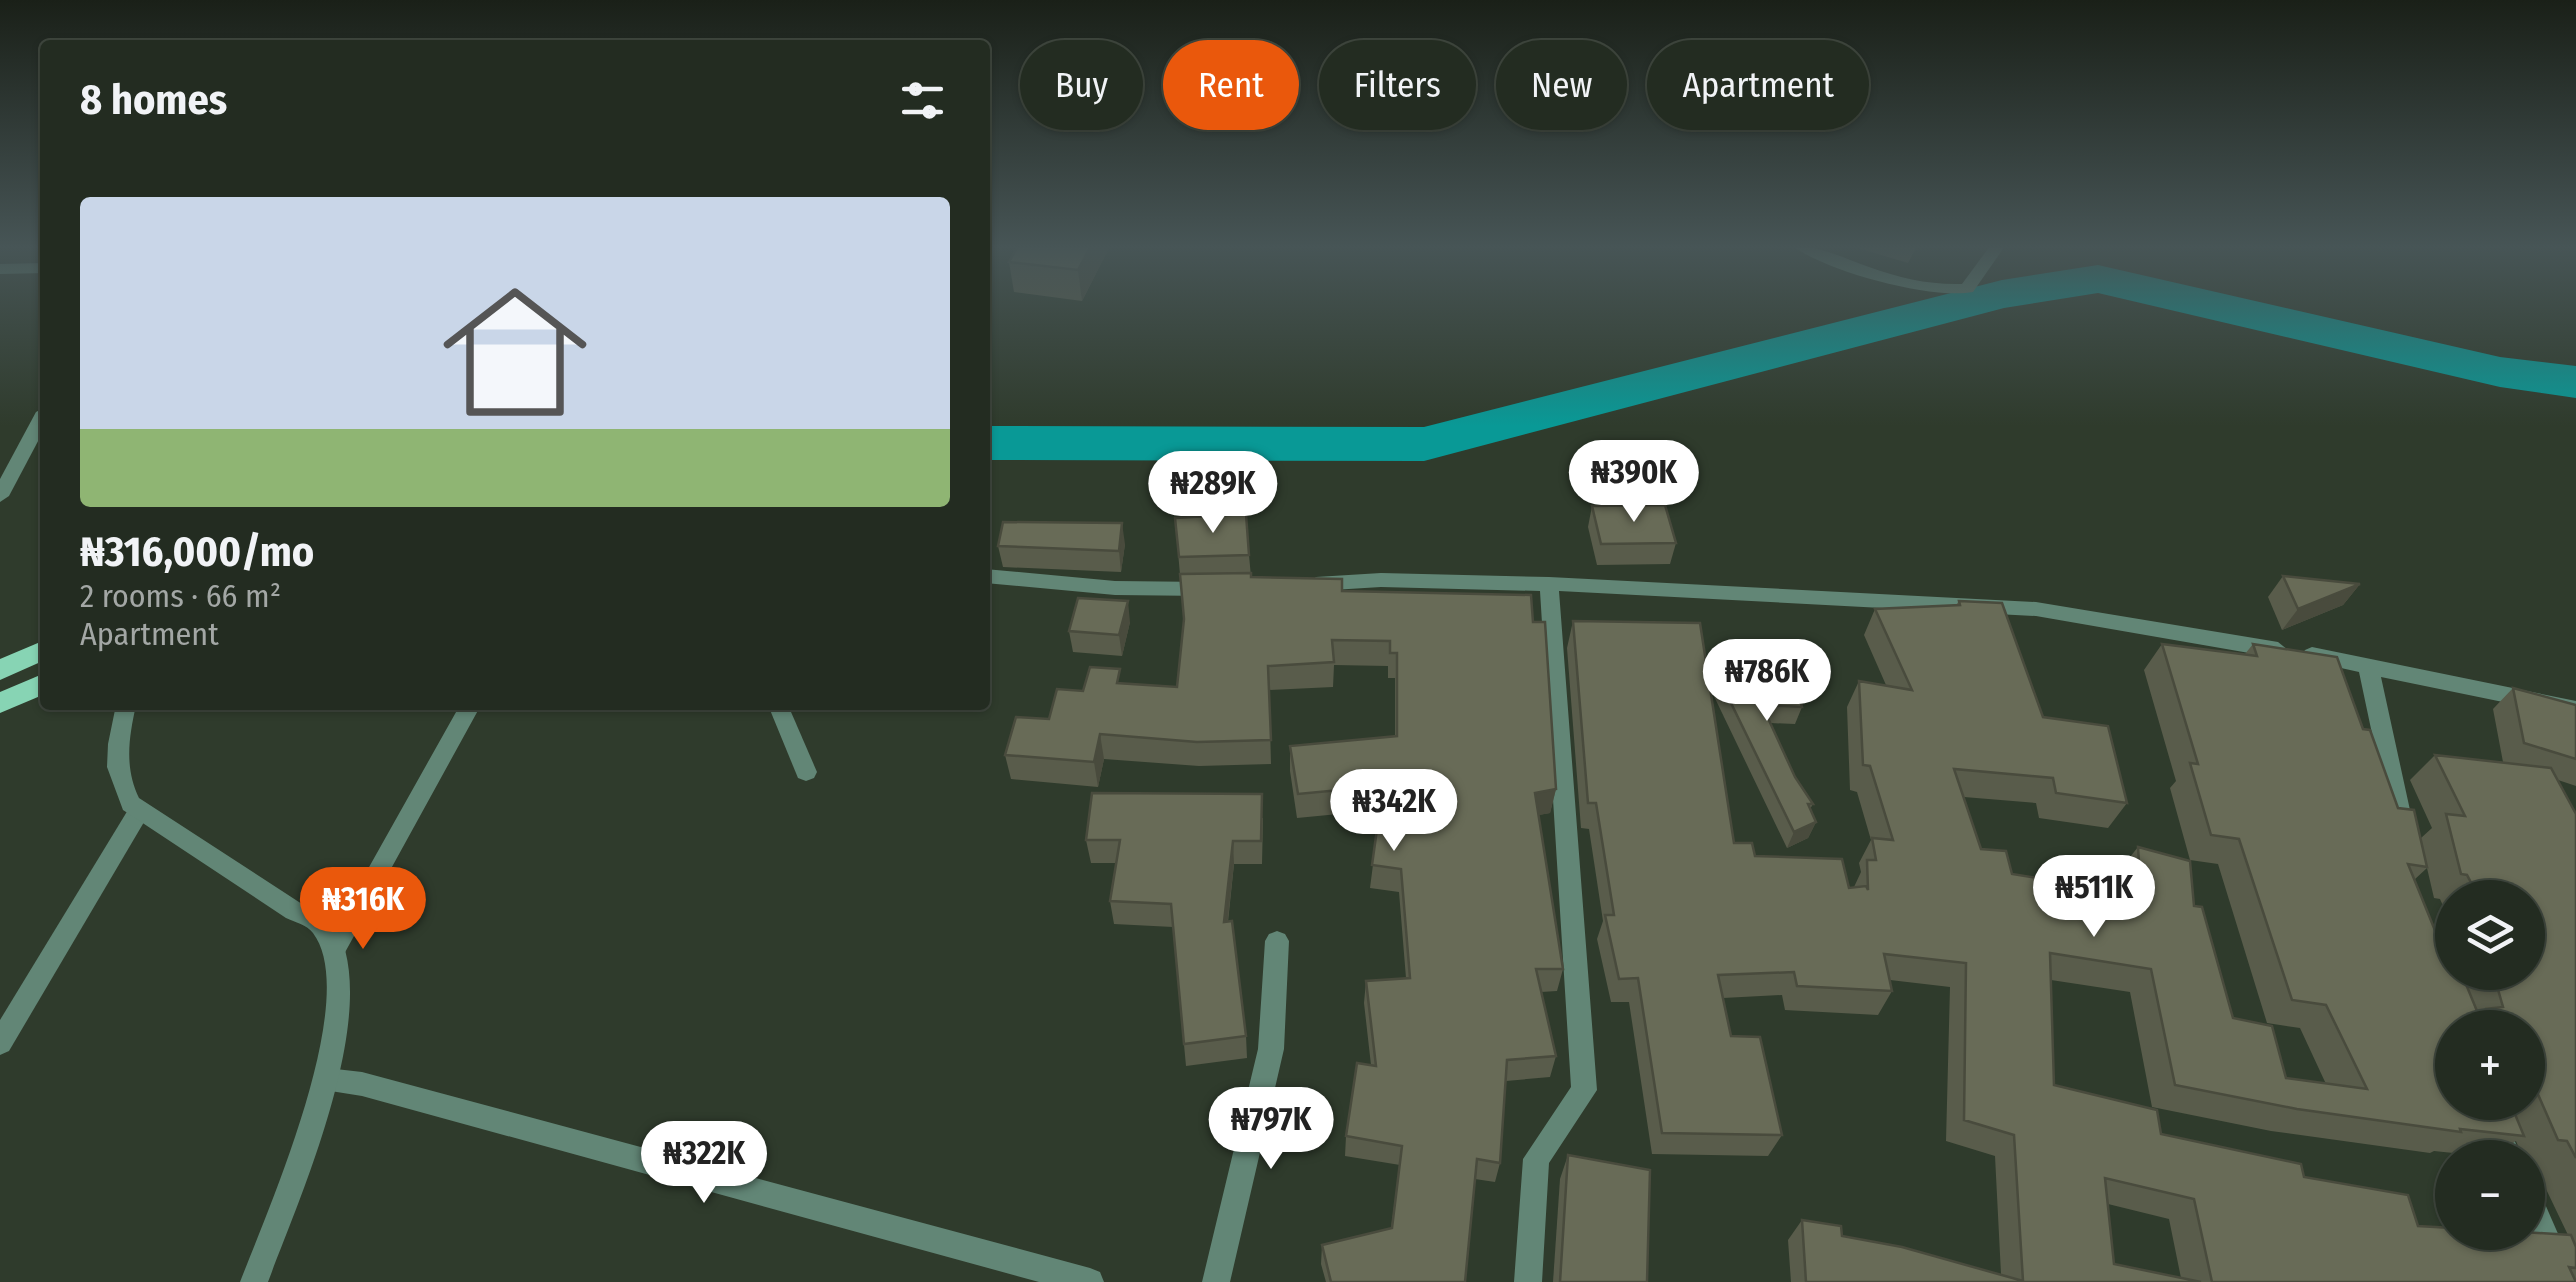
<!DOCTYPE html>
<html lang="en">
<head>
<meta charset="utf-8">
<style>
  :root { --surface:#232c21; --page:#2f382e; --text:#f1f3f6; --muted:#a3a7a5; --line:#40483f; --accent:#ea580c }
  body { margin:0; font-family:"Fira Sans Condensed",sans-serif; background:var(--page); color:var(--text); height:100vh; display:flex; flex-direction:column; font-size:38px; white-space:nowrap }
  * { box-sizing:border-box; margin:0 }
  p { font-size:32px; color:var(--muted) }
  .icon { flex:none; width:55px; height:55px; fill:none; stroke:currentColor; stroke-width:2; stroke-linecap:round; stroke-linejoin:round }
  .map { position:relative; flex:1; overflow:hidden }
  .sheet { position:absolute; left:40px; top:40px; width:950px; height:670px; display:flex; flex-direction:column; background:var(--surface); border-radius:10px; box-shadow:0 2px 8px #0004,0 0 0 2px var(--line) }
  .sheet>* { flex:none }
  .guide { position:absolute; left:1020px; top:40px; width:950px; height:90px; display:flex; gap:20px }
  .fabs { position:absolute; left:2435px; top:880px; display:grid; gap:20px }
  .fabs a { display:grid; place-items:center; width:110px; height:110px; border-radius:50%; background:var(--surface); box-shadow:0 2px 8px #0004,0 0 0 2px var(--line); font-size:50px }
  .price { position:absolute; translate:-50% -85px; padding:0 22px; border-radius:35px; background:#fff; color:#222; font-size:32px; line-height:65px; filter:drop-shadow(0 2px 5px #0008) }
  .price::after { content:''; position:absolute; left:50%; top:60px; width:30px; height:22px; margin-left:-15px; background:inherit; clip-path:polygon(0 0,100% 0,50% 100%) }
  .price.current { background:var(--accent); color:#fff }
  ul { padding:0; list-style:none }
  li { display:grid; align-content:center; gap:20px; height:530px; padding:0 40px }
  li+li { border-top:2px solid var(--line) }
  li span { display:grid; place-items:center; height:310px; border-radius:10px; color:#555 }
  li>.icon { margin-inline-start:auto }
  span .icon { width:180px; height:180px; fill:#fffc; stroke-width:1 }
  li b { font-size:42px }
  h2 { display:flex; justify-content:space-between; align-items:center; height:120px; padding:0 40px; font-size:42px }
  .pill { padding:0 35px; border-radius:45px; background:var(--surface); box-shadow:0 2px 8px #0004,0 0 0 2px var(--line); font-size:35px; line-height:90px }
  .pill.current { background:var(--accent); color:#fff }
  .map>svg:first-child { display:block }
  .lines { fill:none; stroke-linecap:round; stroke-linejoin:round }
  .river { fill:#099996; fill-rule:evenodd }
  .minor { fill:#628676; fill-rule:evenodd }
  .tertiary { fill:#628676; fill-rule:evenodd }
  .primary { fill:#87d4b4; fill-rule:evenodd }
  .wall { fill:#595c4b; fill-rule:evenodd }
  .shaded-wall { fill:#494b3d }
  .building { fill:#686b57; stroke:#494b3d; stroke-width:2.5 }
</style>
</head>
<body>
<div class="map">
<svg width="2576" height="1282" viewBox="0 0 2576 1282">
  <rect width="100%" height="100%" fill="#2f3b2c"/>
  <g class="lines">
    <path class="river" d="M2098,265L2500,357L2576,366V398L2500,387L2098,293L2004,308L1424,461L985,460V426L1424,427L2002,280Z"/>
    <g class="minor">
      <path d="M1793,246C1821,246 1843,258 1869,267C1900,278 1929,285 1962,284L1990,246H2005L1973,292C1931,300 1825,271 1793,246Z"/>
      <path d="M45,263V273L0,274V264Z"/>
      <path d="M45,407V428L9,496L0,502V479L36,412Z"/>
      <path d="M985,569L1115,581L1207,582L1217,589L1207,596L1115,595L985,583Z"/>
      <path d="M1381,573L1549,577L2036,602L2278,642L2288,650L2278,658L2036,616L1559,591L1597,1090L1549,1163L1542,1282H1514L1523,1159L1571,1087L1540,591L1381,587L1316,591L1306,584L1316,577Z"/>
      <path d="M2312,647L2576,701V717L2381,677L2415,833L2412,840L2404,842L2396,840L2393,833L2359,672L2305,660L2302,655L2305,650Z"/>
      <path d="M460,705H481L343,956L335,960L327,956L323,949L327,942Z"/>
      <path d="M768,705H788L817,772L814,778L806,781L798,778Z"/>
      <path d="M139,802L147,805L150,811L147,817L9,1051L0,1055V1020L131,805Z"/>
      <path d="M1277,931L1285,934L1289,941L1284,1049L1230,1282H1202L1258,1049L1265,941L1269,934Z"/>
      <path d="M327,1068L362,1072L1090,1268L1100,1272L1104,1282H1039L362,1096L318,1089L314,1080L318,1071Z"/>
      <path d="M2472,1102H2498L2522,1158H2496Z"/>
      <path d="M2528,1185L2538,1188L2576,1275V1282H2551L2528,1228Z"/>
    </g>
    <path class="tertiary" d="M116,705H136C129,737 124,767 139,798L302,904C311,907 323,910 330,918C390,997 299,1199 268,1282H240C267,1212 362,998 313,933C307,925 295,922 286,918L123,810L107,767L108,744Z"/>
    <g class="primary">
      <path d="M45,640V660L0,680V659Z"/>
      <path d="M45,673V694L0,713V692Z"/>
    </g>
  </g>
  <g class="wall">
    <path d="M1018,246H1110L1082,301L1014,292L1009,262Z"/>
    <path d="M1851,246H1917L1908,263Z"/>
    <path d="M1592,506L1676,543L1670,564L1597,565L1588,527Z"/>
    <path d="M1175,518L1249,555L1251,577L1533,622L1556,789L1550,813L1538,815L1563,969L1557,991L1541,992L1556,1056L1550,1077L1506,1081L1500,1163L1495,1182L1475,1179L1465,1282H1326L1321,1264L1322,1245L1391,1228L1400,1165L1345,1156L1346,1136L1371,1065L1364,1003L1366,981L1406,978L1399,892L1370,888L1380,810L1297,818L1290,771V746L1395,736V678H1388V666L1334,665L1333,687L1269,690L1271,764L1199,766L1104,759L1098,787L1011,779L1005,755L1083,691L1122,683L1177,687L1184,620Z"/>
    <path d="M1125,544L1121,572L1003,567L998,546Z"/>
    <path d="M2283,576L2360,584L2343,605L2282,630L2268,597Z"/>
    <path d="M1959,601L2043,717L2127,803L2108,828L2039,818L2036,803L1964,797L1981,849L2012,874L2120,890L2118,872L2138,847L2194,906L2233,1018L2286,1078L2326,1084L2300,1028L2267,1023L2218,864L2190,860L2170,788L2176,781L2144,670L2162,644L2245,654L2253,644L2363,729L2398,808L2421,838L2432,828L2410,780L2435,755L2503,762L2493,709L2513,688L2576,705V786L2558,780L2576,814V1282H1791L1788,1240L1802,1220L1842,1236L2001,1274L1995,1156L1946,1141L1950,987L1890,980L1892,991L1878,1015L1785,1010L1782,995L1723,998L1731,1036L1782,1135L1768,1156L1652,1154L1629,1002H1611L1597,939L1603,921L1589,829L1581,828L1567,648L1573,621L1707,664L1709,658L1802,707L1795,724L1770,723L1795,777L1813,804L1810,809L1816,822L1808,838L1787,848L1711,690L1734,843L1755,856L1849,888L1854,887L1861,872L1859,863L1871,840L1857,792L1850,790L1847,707L1859,681L1886,685L1864,635L1875,609L1956,605ZM2427,868L2434,898L2440,899L2452,926V898H2528V972H2475L2477,977L2467,986L2447,960L2414,880ZM2051,980L2130,992L2152,1107L2271,1131L2430,1153L2434,1151L2492,1157L2516,1141L2523,1158H2528V1161L2533,1162L2568,1235L2418,1226L2304,1177L2161,1134L2054,1085ZM2528,1028V1102H2452ZM2108,1204L2169,1219L2181,1278L2114,1264Z"/>
    <path d="M1130,622L1122,656L1073,652L1069,631Z"/>
    <path d="M1263,818L1262,864H1234L1228,922L1246,1036L1247,1058L1186,1066L1173,927L1114,924L1110,901L1116,863H1091L1086,840Z"/>
    <path d="M1568,1155L1647,1282H1553L1560,1179Z"/>
  </g>
  <g class="shaded-wall">
    <path d="M1091,246H1110L1082,301L1078,270Z"/>
    <path d="M1122,523L1125,544L1121,572L1119,551Z"/>
    <path d="M2360,584L2343,605L2282,630L2298,609Z"/>
    <path d="M1128,601L1130,622L1122,656L1119,635Z"/>
    <path d="M1100,734L1104,759L1098,787L1094,762Z"/>
    <path d="M1556,789L1550,813L1529,817L1535,793Z"/>
    <path d="M1816,822L1808,838L1787,848L1794,832Z"/>
    <path d="M1233,841L1234,864L1225,945L1224,922Z"/>
  </g>
  <g class="building">
    <path d="M1018,246H1091L1078,270L1009,262Z"/>
    <path d="M1665,505L1676,543L1601,544L1592,506Z"/>
    <path d="M1246,514L1249,555L1179,557L1175,518Z"/>
    <path d="M1003,522L1122,523L1119,551L998,546Z"/>
    <path d="M1251,573V577L1342,579V591L1531,595L1533,622H1545L1556,789L1535,793L1563,969H1536L1556,1056L1507,1060L1500,1163L1477,1159L1465,1282H1331L1322,1245L1392,1228L1402,1146L1346,1136L1357,1063L1376,1066L1366,981L1410,978L1401,869L1372,865L1383,786L1298,794L1290,746L1397,736V653H1390V641L1332,640L1334,662L1268,666L1271,740L1197,742L1100,734L1094,762L1005,755L1016,717L1049,719L1057,689L1083,691L1090,667L1120,669L1117,683L1177,687L1184,619L1180,574Z"/>
    <path d="M2283,576L2360,584L2298,609Z"/>
    <path d="M1078,598L1128,601L1119,635L1069,631Z"/>
    <path d="M1959,601L2002,603L2043,717L2108,726L2127,803L2056,793L2053,778L1954,769L1981,849L2006,851L2012,874L2141,894L2138,847L2190,861L2194,906L2202,907L2233,1018L2272,1026L2286,1078L2367,1089L2326,1005L2292,1000L2239,839L2211,835L2190,763L2198,764L2162,644L2257,656L2253,644L2337,657L2363,729L2370,730L2398,808L2414,810L2427,867L2408,864L2447,960L2452,961V972H2461L2479,1016L2484,1017L2486,1009L2503,1007L2493,972H2528V898H2479L2467,875L2461,874L2446,814L2465,816L2435,755L2551,768L2576,814V1158L2567,1141L2558,1140L2530,1076H2528V1028H2452V1102H2510L2524,1136L2460,1129L2461,1132L2297,1109L2175,1085L2151,969L2050,953L2054,1085L2157,1110L2161,1134L2301,1164L2304,1177L2408,1195L2418,1226L2452,1228V1232H2523L2571,1235L2576,1247V1268L2569,1267L2576,1282H2212L2194,1199L2105,1178L2114,1264L2201,1282H1806L1802,1220L1841,1226L1842,1236L1902,1247L2023,1281L2014,1135L1964,1120L1966,963L1884,954L1892,991L1797,986L1794,972L1718,975L1731,1036L1760,1037L1782,1135L1662,1133L1638,978L1619,979L1605,915H1614L1596,803H1588L1573,621L1700,623L1734,843H1752L1755,856L1842,859L1849,888L1866,886L1868,890L1867,860H1876L1872,838L1893,840L1870,766L1863,765L1859,681L1912,690L1875,609L1960,605Z"/>
    <path d="M1709,658L1792,662L1802,707L1762,705L1795,777L1813,804H1808L1816,822L1794,832Z"/>
    <path d="M2513,688L2576,705V759L2524,743Z"/>
    <path d="M1092,793L1262,794L1261,841H1233L1224,922L1232,921L1246,1036L1184,1044L1171,904L1110,901L1120,840H1086Z"/>
    <path d="M1568,1155L1650,1170L1647,1282H1560Z"/>
  </g>
  <linearGradient id="sky" x2="0" y2="1"><stop stop-color="#1a2018"/><stop offset="0.58" stop-color="#475556"/><stop offset="1" stop-color="#475556" stop-opacity="0"/></linearGradient>
  <rect width="2576" height="426" fill="url(#sky)"/>
</svg>
<div class="fabs">
<a><svg class="icon" aria-label="layers" viewBox="0 0 24 24"><path d="M12 4l9 5-9 5-9-5zM3 14l9 5 9-5"/></svg></a>
<a>+</a>
<a>−</a>
</div>
<b class="price" style="left:1634px;top:525px">₦390K</b>
<b class="price" style="left:1213px;top:536px">₦289K</b>
<b class="price" style="left:1767px;top:724px">₦786K</b>
<b class="price" style="left:1394px;top:854px">₦342K</b>
<b class="price" style="left:2094px;top:940px">₦511K</b>
<b class="price current" style="left:363px;top:952px">₦316K</b>
<b class="price" style="left:1271px;top:1172px">₦797K</b>
<b class="price" style="left:704px;top:1206px">₦322K</b>
<div class="guide">
<a class="pill">Buy</a>
<a class="pill current">Rent</a>
<a class="pill">Filters</a>
<a class="pill">New</a>
<a class="pill">Apartment</a>
</div>
<section class="sheet">
<h2>8 homes<svg class="icon" aria-label="filters" viewBox="0 0 24 24"><path d="M4 7h16M4 17h16"/><circle cx="9" cy="7" r="2"/><circle cx="15" cy="17" r="2"/></svg></h2>
<ul>
<li><span style="background:linear-gradient(#c9d6e8 75%,#8fb573 0)"><svg class="icon" aria-label="home" viewBox="0 0 24 24"><path d="M3 11l9-7 9 7M6 9v11h12V9"/></svg></span><div><b>₦316,000/mo</b><p>2 rooms · 66 m²</p><p>Apartment</p></div></li>
</ul>
</section>
</div>
</body>
</html>
